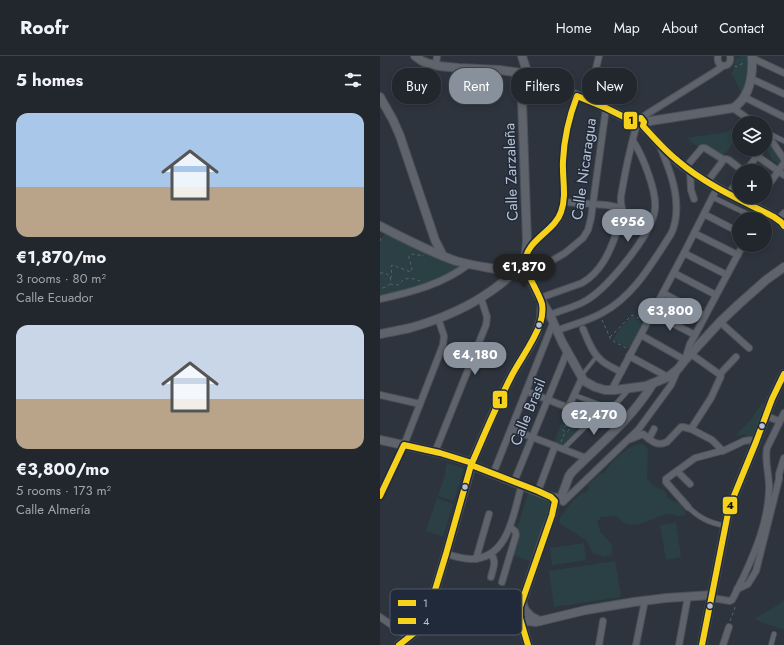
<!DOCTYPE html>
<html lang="en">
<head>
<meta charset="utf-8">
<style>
  :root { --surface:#22272e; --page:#2a2f36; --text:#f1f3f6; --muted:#a2a5aa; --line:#3f444a; --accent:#88909c }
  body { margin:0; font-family:Jost,sans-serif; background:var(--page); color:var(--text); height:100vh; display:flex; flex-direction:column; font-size:15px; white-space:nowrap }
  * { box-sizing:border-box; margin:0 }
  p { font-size:13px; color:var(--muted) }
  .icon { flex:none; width:22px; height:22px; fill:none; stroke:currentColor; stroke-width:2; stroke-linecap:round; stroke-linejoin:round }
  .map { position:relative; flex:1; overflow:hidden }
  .side { display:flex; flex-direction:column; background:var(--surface); width:380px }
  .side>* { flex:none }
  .top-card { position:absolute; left:12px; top:12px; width:332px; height:36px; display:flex; gap:8px }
  .buttons { position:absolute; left:352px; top:60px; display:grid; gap:8px }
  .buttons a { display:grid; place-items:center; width:40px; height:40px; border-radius:50%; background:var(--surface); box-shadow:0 2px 6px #0003,0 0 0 1px var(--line); font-size:20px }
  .price { position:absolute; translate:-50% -34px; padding:0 9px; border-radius:14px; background:var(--accent); color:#fff; font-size:13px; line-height:26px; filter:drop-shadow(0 1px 2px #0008) }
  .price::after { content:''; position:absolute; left:50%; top:24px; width:12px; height:9px; margin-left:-6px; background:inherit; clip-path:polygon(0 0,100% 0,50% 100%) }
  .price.selected { background:#222; color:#fff }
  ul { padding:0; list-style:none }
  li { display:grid; align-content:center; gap:8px; height:212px; padding:0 16px }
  li span { display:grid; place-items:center; height:124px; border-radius:12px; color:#555 }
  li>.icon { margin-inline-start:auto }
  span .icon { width:72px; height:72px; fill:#fffc; stroke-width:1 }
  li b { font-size:17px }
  h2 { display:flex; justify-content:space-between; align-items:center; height:48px; padding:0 16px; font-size:17px }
  .tag { padding:0 14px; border-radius:16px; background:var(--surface); box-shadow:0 2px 6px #0003,0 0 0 1px var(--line); font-size:14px; line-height:36px }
  .tag.selected { background:var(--accent); color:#fff }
  header { display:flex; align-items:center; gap:24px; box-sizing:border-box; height:56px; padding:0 20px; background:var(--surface); border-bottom:1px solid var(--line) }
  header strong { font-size:19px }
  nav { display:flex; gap:22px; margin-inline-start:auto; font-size:14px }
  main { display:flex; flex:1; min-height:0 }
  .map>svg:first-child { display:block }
  .green { fill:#2a4045 }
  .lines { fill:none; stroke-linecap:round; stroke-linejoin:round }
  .service-casing { stroke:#4b4f56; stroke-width:5 }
  .pedestrian-casing { stroke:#4b4f56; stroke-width:6 }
  .minor-casing { stroke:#4b4f56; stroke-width:8 }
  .tertiary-casing { stroke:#4b4f56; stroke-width:10 }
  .path { stroke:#5c6268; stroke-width:1; stroke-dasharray:3 3; stroke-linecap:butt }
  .service { stroke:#5f636b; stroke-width:3 }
  .pedestrian { stroke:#5f636b; stroke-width:4.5 }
  .minor { stroke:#5f636b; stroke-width:6 }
  .tertiary { stroke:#5f636b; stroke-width:8 }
  .bus-1-casing { stroke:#202a3a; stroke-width:9 }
  .bus-2-casing { stroke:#202a3a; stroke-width:9 }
  .bus-1 { stroke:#f7d21d; stroke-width:6 }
  .bus-2 { stroke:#f7d21d; stroke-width:6 }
  .bus-dot { fill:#b9c1ce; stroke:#202a3a; stroke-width:1.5 }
  .labels { text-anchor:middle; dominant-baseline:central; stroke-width:3; stroke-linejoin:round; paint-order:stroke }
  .street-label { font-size:15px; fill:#b9c1ce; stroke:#202a3a }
  .key { fill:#202a3a; stroke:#4e5766; stroke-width:1 }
  .key-label { font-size:11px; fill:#b9c1ce }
  .line-badge { stroke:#202a3a; stroke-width:1.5 }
  .pale-badge-label { font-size:11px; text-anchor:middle; font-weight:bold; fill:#111 }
</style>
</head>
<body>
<header>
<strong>Roofr</strong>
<nav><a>Home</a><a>Map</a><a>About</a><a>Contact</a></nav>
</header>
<main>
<section class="side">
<h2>5 homes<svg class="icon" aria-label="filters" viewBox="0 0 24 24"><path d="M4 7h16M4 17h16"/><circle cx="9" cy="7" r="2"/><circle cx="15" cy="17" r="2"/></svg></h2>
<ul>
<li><span style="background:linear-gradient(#a9c7e8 60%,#b9a48a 0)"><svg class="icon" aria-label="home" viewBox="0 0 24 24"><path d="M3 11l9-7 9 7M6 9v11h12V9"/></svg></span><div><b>€1,870/mo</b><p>3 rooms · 80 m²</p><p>Calle Ecuador</p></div></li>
<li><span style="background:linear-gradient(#c9d6e8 60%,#b9a48a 0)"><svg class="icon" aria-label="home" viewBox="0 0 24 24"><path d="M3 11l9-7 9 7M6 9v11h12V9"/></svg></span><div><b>€3,800/mo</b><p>5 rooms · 173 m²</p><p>Calle Almería</p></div></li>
</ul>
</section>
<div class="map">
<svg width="404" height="589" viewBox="0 0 404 589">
  <rect width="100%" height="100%" fill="#2e343e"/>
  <g class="green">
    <path d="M360,0H368L369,18L362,38L351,17L353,15L355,3L360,1Z"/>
    <path d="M359,71V80L342,101L322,89L318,91L307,82L347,76L353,72L354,73Z"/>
    <path d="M391,86L404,105L400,110L392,103L386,92Z"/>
    <path d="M5,176L58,202L80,210V212L47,229L0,242V187Z"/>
    <path d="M252,260L264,266L250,293L233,284L239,274Z"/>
    <path d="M382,347L388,350L374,383L370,382L364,378L357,380L356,379L371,364Z"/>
    <path d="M187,354L210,364L184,390L174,386Z"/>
    <path d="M258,388H263L268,394L267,422L273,430L285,435L288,442L301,449L306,458C304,459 302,460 299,460C296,460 293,458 290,458C271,460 252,480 237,460L221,461L217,466L221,477L225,481L232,489V499L224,501L213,497L206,484L182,469L179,466L180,462C185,454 197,438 206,436L209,433L208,429L220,418L224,417C233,405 243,393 258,388Z"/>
    <path d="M67,407L84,412L74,445L58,440L66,416H65Z"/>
    <path d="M149,434L172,446L152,506L133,499C135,492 141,480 137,473Z"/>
    <path d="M57,442L73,448L63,481L46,475Z"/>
    <path d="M296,467L301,501L286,504L280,469Z"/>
    <path d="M204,487L206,504L172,509L170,492Z"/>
    <path d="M235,505L241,541L174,551L169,515Z"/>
    <path d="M404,544V574L374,563L398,549Z"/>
  </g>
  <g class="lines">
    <g class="service-casing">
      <path id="service" d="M202,319L217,300"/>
    </g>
    <g class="pedestrian-casing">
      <g id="pedestrian">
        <path d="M386,76L404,85"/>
        <path d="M332,141L376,162"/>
        <path d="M194,339L231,353"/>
        <path d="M224,365L227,358L250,332"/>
        <path d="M183,393L214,362"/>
        <path d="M308,451C321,463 328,466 345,470"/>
        <path d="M391,589L394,578"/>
      </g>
    </g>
    <g class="minor-casing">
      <g id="minor">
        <path d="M338,0C335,13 353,13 350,0"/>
        <path d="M372,2L404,17"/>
        <path d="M56,9L57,0"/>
        <path d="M372,23L404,38"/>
        <path d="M364,41L404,61"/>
        <path d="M208,45L219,0"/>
        <path d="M353,52L374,67"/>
        <path d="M261,62L267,58L336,15L343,10"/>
        <path d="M385,75L404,103"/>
        <path d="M377,100L404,119"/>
        <path d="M342,104L346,103L349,104L363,115"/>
        <path d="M305,112L322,92H325L341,102L342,106L327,126"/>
        <path d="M310,115L311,134L314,143"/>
        <path d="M366,115L382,93"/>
        <path d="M385,134L404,107"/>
        <path d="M348,138L359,124"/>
        <path d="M184,146L226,149L242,152"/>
        <path d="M373,151L380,141"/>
        <path d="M324,158L359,176"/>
        <path d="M398,163L404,157"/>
        <path d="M314,177L358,199"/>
        <path d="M147,195C153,188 159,181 166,175C170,171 176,168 179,162C187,147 183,122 183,105C184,82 188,61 197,40"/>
        <path d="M304,197L347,219"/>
        <path d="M146,213L173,204L185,197L203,182L208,174L211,162L226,52"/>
        <path d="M294,217L336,239"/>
        <path d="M283,237L325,260"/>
        <path d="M160,242L202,227C221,216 230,196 237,175C239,171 241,166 242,161C243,154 240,147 241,140C245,116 250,93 256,71"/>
        <path d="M0,243C32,236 63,228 89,208"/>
        <path d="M273,257L315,279"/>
        <path d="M170,259C181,254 196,251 207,244C228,231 272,179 275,153C277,136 263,100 253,85"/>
        <path d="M340,266L369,292"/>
        <path d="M203,273C208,284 212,297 221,304C226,309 234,312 241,316"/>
        <path d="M176,275C191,269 208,265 222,257C254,240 272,207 291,178C299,162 297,140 292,123C289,112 284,101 280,90"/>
        <path d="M261,279L305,304L310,288L315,279L363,189"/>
        <path d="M311,298L339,318L341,320L331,342L311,373L332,384L343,395"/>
        <path d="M249,300L288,321"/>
        <path d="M340,318L356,301"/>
        <path d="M146,335L237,371"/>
        <path d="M231,335L304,197L337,132"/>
        <path d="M0,339L40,348"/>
        <path d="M188,352L202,322"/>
        <path d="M386,360L399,365"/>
        <path d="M131,373L206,402"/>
        <path d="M251,383L263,378C271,384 276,391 287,386L301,371H303L311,373"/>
        <path d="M269,383L274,373"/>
        <path d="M55,396L106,269L107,261L101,242"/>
        <path d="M297,415L310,428"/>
        <path d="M113,418L173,267"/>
        <path d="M134,426L187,296"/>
        <path d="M158,435L175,390"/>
        <path d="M0,440L24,389L63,289L64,280L58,262"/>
        <path d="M183,446L258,374L291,329L298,313"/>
        <path d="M308,451L286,426V423L315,402L345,394L364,385L371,384L376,386"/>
        <path d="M66,498C74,500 83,503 91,503C127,503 133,461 140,435"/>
        <path d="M111,498C117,506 113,512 111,521"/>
        <path d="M96,503L109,458"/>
        <path d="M122,526L136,479L135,475L130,471"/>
        <path d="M357,533L362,531L368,528L376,515L399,423V418L404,402"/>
        <path d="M332,542L350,545L352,544C356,537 359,529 363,522C376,494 388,465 389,434C390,420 384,406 387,392L404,357"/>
        <path d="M0,561L29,581"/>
        <path d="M219,589L223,565"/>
        <path d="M256,589L265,544"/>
        <path d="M299,589L308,540"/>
        <path d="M343,589L349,571"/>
      </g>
    </g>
    <g class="tertiary-casing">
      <g id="tertiary">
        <path d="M35,0L42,5L47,7L59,10L79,12L120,14L141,17L155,21L226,52L254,66"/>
        <path d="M142,0L148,19"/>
        <path d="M141,17L147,185L145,206L146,213L158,239L170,259L182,286L204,325L215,331L225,334H235L266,330L288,321L298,313L305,304L340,266L359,248L386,224L404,211"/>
        <path d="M0,41L13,64L20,80L55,184L63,200"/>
        <path d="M264,66L353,52C371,41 373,19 372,0"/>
        <path d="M263,70C276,84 289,100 305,111C333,132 364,145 394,161L401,166L404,170"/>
        <path d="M0,170C25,183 50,196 76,205C87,208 98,210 110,212C122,214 134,216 146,213"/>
        <path d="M0,278C10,276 20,274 30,272C58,264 87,252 111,235C119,229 128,224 133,215"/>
        <path d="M0,384L60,397L92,407"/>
        <path d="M91,409L171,441L177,442H180"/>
        <path d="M181,442L189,420L192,416C220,388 252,362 272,329"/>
        <path d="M142,545C143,548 143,552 146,555C147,557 149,557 150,560L160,565"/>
        <path d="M147,565L156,566L206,554L254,546L286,542L332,539"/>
        <path d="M19,589L38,574L42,568L48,557L66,498L93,404L121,340L133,317L149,291L156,278L161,263L162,246"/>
        <path d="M148,589L140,562L141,549L165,477L172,459L175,445L177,442"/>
        <path d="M322,589L349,452L376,386L392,343L404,318"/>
      </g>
    </g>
    <g class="path">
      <path d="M355,10L356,11L365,6"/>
      <path d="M0,185L2,180"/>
      <path d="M0,217C14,215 14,233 0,232"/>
      <path d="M10,222L12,220L11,211L12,209L31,216L32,212L29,202V200L32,198L44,200"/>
      <path d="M10,228L18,229C20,227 21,226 23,224C28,221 36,223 40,225"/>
      <path d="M222,264L231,284L246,292"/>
      <path d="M230,281L252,259L261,263"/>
      <path d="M187,369L191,359"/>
      <circle cx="186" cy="373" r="3"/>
      <path d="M181,386L185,376"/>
      <path d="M350,565L355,552L354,549"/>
    </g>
    <use href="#service" class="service"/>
    <use href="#pedestrian" class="pedestrian"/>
    <use href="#minor" class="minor"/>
    <use href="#tertiary" class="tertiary"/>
    <g class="bus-1-casing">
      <g id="bus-1">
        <path d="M0,440L24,389L60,397L92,407C105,377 117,348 132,319C141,302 153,287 160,268C162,262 163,254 162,248C161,243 152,226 149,220C147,216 145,211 145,206C146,184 175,175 181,156C187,140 182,122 183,105C184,82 189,61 197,40L226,52L254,66L257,63L261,62L264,66L263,70C274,82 285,95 298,105C326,129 361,144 394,161L401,166L404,170"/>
        <path d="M19,589L38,574L48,557L66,498L91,409L158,435L171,441L175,445L172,459L140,551V562L148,589"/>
      </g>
    </g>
    <g class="bus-2-casing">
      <path id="bus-2" d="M322,589L349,452L376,386L392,343L404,318"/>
    </g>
    <use href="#bus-1" class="bus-1"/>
    <use href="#bus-2" class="bus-2"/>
  </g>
  <g class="bus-dot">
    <circle cx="159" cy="269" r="3.5"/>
    <circle cx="382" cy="370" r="3.5"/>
    <circle cx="85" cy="431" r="3.5"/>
    <circle cx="330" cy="550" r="3.5"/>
  </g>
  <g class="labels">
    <g class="street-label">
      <text transform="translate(204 113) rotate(-82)">Calle Nicaragua</text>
      <text transform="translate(131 116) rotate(-92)">Calle Zarzaleña</text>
      <text transform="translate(148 356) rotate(-68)">Calle Brasil</text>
    </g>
  </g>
  <rect x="10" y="533" width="132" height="46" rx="6" class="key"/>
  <rect x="18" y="544" width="18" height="6" fill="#f7d21d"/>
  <rect x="18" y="562" width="18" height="6" fill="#f7d21d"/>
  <g class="key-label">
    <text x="43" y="551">1</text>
    <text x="43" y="569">4</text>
  </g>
  <g class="line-badge">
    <rect x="243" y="55" width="15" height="19" rx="4" fill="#f7d21d"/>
    <rect x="112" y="334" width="16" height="19" rx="4" fill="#f7d21d"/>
    <rect x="342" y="440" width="16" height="19" rx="4" fill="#f7d21d"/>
  </g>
  <g class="pale-badge-label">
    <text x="251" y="68">1</text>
    <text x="120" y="348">1</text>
    <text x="350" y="453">4</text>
  </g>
</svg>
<div class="buttons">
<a><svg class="icon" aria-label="layers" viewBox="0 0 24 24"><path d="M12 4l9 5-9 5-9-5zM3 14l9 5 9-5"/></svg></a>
<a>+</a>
<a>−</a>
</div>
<b class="price" style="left:248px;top:187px">€956</b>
<b class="price selected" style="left:144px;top:232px">€1,870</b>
<b class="price" style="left:290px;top:276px">€3,800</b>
<b class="price" style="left:95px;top:320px">€4,180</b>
<b class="price" style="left:214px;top:380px">€2,470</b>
<div class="top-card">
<a class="tag">Buy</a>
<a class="tag selected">Rent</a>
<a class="tag">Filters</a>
<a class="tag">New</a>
</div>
</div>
</main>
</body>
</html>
